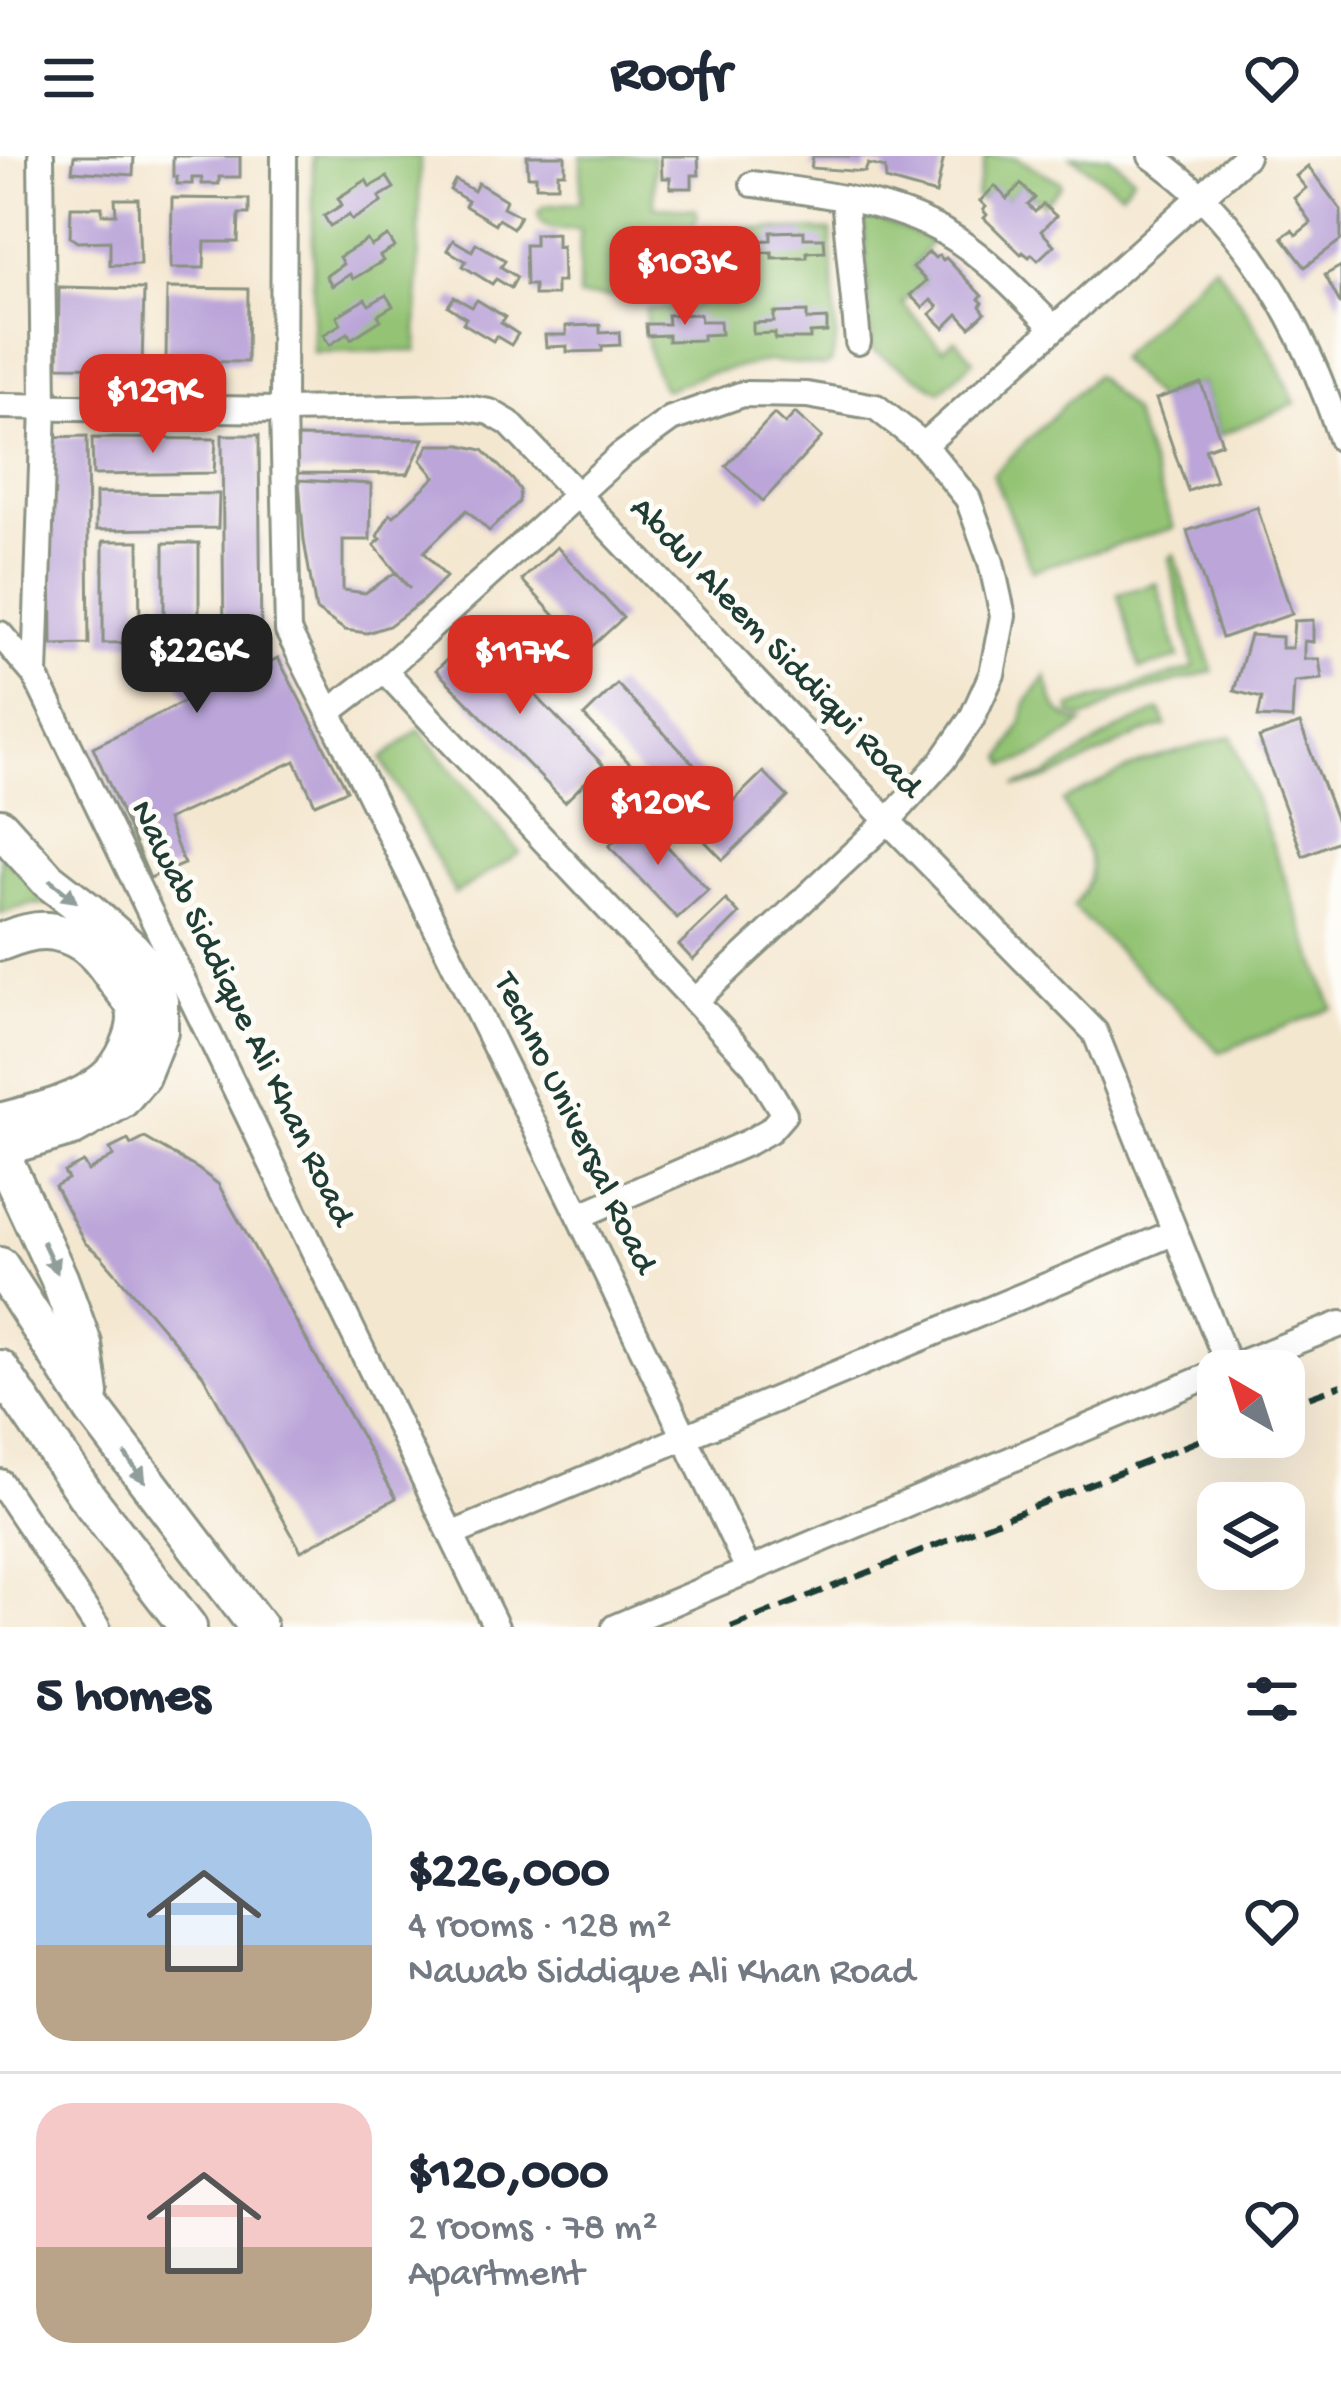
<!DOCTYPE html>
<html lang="en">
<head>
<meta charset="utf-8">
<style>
  :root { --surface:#fff; --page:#f6f6f7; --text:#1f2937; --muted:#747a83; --line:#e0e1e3; --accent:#d93025 }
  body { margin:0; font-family:"Gochi Hand",sans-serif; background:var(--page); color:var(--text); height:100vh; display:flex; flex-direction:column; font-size:45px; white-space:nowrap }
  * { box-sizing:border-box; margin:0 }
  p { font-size:39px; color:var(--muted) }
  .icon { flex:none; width:66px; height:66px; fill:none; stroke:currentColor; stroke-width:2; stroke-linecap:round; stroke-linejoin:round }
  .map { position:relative; height:1471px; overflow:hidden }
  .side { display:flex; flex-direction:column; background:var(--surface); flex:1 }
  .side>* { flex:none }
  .needle { width:78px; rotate:321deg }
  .tools { position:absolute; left:1197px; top:1194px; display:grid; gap:24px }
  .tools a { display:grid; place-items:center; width:108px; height:108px; border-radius:24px; background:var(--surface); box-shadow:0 12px 48px #0002; font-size:60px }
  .price { position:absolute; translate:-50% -102px; padding:0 27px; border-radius:24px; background:var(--accent); color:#fff; font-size:39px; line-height:78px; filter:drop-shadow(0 3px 6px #0008) }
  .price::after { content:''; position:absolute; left:50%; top:72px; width:36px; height:27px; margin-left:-18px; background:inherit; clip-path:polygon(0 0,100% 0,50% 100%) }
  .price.active { background:#222; color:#fff }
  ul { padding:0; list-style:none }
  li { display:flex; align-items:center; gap:36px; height:300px; padding:0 36px }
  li+li { border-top:3px solid var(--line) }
  li span { display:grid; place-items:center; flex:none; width:336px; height:240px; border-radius:36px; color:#555 }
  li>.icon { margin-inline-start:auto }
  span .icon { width:144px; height:144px; fill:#fffc; stroke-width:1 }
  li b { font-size:51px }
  h2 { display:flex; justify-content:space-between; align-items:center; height:144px; padding:0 36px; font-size:51px }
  header { display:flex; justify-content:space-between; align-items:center; height:156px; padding:0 36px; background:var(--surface); font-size:54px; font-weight:700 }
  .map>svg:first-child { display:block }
  .green { fill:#93c373; stroke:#598054; stroke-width:3 }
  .building { fill:#bba5d9 }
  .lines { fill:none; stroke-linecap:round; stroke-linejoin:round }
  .minor-casing { stroke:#8a9282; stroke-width:30 }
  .primary-casing { stroke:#8a9282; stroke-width:42 }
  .minor { stroke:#fff; stroke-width:24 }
  .primary { stroke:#fff; stroke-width:36 }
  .rail { stroke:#1f3d34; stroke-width:6; stroke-dasharray:18 9; stroke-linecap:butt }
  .oneway { fill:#8f9e9a }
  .labels { text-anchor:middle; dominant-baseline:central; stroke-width:10; stroke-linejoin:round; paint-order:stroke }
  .street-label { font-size:36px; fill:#1f3d34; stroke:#fdfcf7 }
</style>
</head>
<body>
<header><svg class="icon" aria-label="menu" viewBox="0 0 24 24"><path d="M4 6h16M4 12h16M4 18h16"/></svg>Roofr<svg class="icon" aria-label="heart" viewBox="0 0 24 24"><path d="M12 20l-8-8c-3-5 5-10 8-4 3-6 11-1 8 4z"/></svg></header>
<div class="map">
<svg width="1341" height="1471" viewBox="0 0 1341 1471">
  <rect width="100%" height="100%" fill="#fdfcf7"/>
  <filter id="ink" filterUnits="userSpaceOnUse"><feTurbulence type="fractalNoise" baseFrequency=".00833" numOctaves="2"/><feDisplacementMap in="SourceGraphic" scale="24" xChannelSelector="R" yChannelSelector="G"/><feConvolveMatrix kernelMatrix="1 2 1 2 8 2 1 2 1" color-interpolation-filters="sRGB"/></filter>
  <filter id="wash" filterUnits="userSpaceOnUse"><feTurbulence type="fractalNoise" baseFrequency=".004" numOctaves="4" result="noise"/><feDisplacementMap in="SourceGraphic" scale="48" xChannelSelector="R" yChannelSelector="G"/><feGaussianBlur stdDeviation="2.7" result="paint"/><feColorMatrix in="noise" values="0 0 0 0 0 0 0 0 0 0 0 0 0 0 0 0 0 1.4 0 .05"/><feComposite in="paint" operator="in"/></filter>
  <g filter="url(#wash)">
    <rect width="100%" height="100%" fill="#f4e7d0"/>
    <g class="green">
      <path d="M313,0H420L417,195L313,196Z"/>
      <path d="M581,0H654V51L695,53L698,59L693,72H654L653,140L579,141L580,73C563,72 541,79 538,56L544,50L581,46Z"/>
      <path d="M986,0L1016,2L1061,26V30L1043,48L1021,29L1007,43L995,31L980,45L976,40Z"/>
      <path d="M1071,0H1109L1134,21L1121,36Z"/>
      <path d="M863,56L931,85L913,111L926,125L902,147L943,193L955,183L974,204L940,235L872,194Z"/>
      <path d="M702,70L831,75L836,185L831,207L825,210L768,205L706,218L665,234C647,204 646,187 646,153L697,150L695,92Z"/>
      <path d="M1214,108C1246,153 1276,197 1295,248L1220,279L1201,227L1156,243L1118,202Z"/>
      <path d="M1095,219L1132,256L1174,372L1032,414L993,318Z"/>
      <path d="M1174,398L1213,515L1120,542L1091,560L1081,562L1070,558L1071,551L1194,512L1169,403Z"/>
      <path d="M1157,427L1179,502L1140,513L1118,438Z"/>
      <path d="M1046,520C1052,545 1055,562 1083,567C1062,584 1034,604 1007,609L1003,602L1021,568L1026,547Z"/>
      <path d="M1160,554L1166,570C1122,579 1051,633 1015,630L1046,620L1116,574Z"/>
      <path d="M419,573L520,697L455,738L382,603Z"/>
      <path d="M1232,580L1333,852L1220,896L1073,751C1109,707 1080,688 1063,645L1143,606Z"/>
      <path d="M0,698L53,747L28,749L0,758Z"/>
    </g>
    <g id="blocks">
      <g class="building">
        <path d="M74,0H134L133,19L72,15Z"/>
        <path d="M173,0H240V21H219V28H202V22H192V28H177V21H173Z"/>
        <path d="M527,0H565V17H558V30H536V20H528Z"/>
        <path d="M661,0H698L699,19H692V32H670V22H662Z"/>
        <path d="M813,0H944L936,38L886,24L885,12L868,8L865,16L811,12Z"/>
        <path d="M1308,10L1341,54V84L1305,111L1282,81L1292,74L1296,79L1311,67L1294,42L1306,32L1296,20Z"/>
        <path d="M387,21L394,32L379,41L382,46L352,64L349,59L330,70L324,60L342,49L338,42L366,24L370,31Z"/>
        <path d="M455,24L474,35L478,27L506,44L503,51L520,60L513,72L498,63L495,68L465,50L468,45L450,34Z"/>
        <path d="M1021,28L1035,42L1028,49L1035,56L1043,48L1056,60L1041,75L1054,89L1038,104L1032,98L1029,101L1023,96L1021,98L984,62L987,59L983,54L986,51L980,45L995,30L1007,43Z"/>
        <path d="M172,42L249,43V58H239L238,86H205L204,112H171Z"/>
        <path d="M115,43H138L140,108L110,109V85L77,86L70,81L71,51H102V58H116Z"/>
        <path d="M804,75V82H824L825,95L807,96V101L772,102V96L750,97V85L771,84V76Z"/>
        <path d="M557,77V91L562,90L563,126H556V139H534V129H526L525,89H535V78Z"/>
        <path d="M690,78V92H695L696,127L689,128V140L667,141V130H659L658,90H668L667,79Z"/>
        <path d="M388,80L395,91L380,100L383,105L353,123L350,118L332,130L326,120L343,108L339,101L367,84L371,90Z"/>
        <path d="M453,84L472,95L476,87L505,104L501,111L517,121L511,132L496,123L492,128L463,110L466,105L447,94Z"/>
        <path d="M929,96L935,102L939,99L943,104L946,102L982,140L979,143L983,147L980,150L985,157L970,171L958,158L944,172L930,158L938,151L931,144L923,152L910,139L926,125L913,111Z"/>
        <path d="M1341,110V149L1325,119Z"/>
        <path d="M59,131L144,133L142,211L58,210Z"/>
        <path d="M167,132L248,133L247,206L166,205Z"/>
        <path d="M386,139L393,150L378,159L381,164L351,183L348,177L330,189L323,179L341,168L337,160L365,143L369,149Z"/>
        <path d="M454,141L472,151L477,144L505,161L501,167L518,178L511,189L496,180L493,185L463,167L466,162L448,150Z"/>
        <path d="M807,156V164L827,163V176L810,177V183H775V177L753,178V167L774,166V157Z"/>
        <path d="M700,158L701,165H720L721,178L703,179V184L668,185V179L647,180L646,168H668L667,159Z"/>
        <path d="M600,169V177L619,176L620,189L602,190V195L567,196V190L546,191L545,179H566V170Z"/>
        <path d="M1201,227L1222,287L1205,293L1216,325L1188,335L1156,243Z"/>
        <path d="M795,257L822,281L763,345L726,310L774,258L785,268Z"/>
        <path d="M222,279H259L261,487H224Z"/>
        <path d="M87,280L89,488L52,489L50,281Z"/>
        <path d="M298,281L424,283L408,318L297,317Z"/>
        <path d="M92,282L216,283L214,317L93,319Z"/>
        <path d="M429,289H461L483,294L513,324L520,334L519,346L489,375L467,354L424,396L446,421L422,445L389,470L367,477L345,474L316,454L304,385L299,324L371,328L370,384H343V434L365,437L395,417L410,433L374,389L381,383L377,380L390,358L394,360L435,321L421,304Z"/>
        <path d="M96,337L219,338L218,372L96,374Z"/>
        <path d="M1257,351L1292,458L1222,482L1187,375Z"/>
        <path d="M103,385H139L140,482H164V387H199V486H191L208,493L223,528L278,502L347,634L315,648L295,605L167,664L184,708L150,722L93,591L187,544L173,512L178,495L191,486L103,487Z"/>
        <path d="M557,391L623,462L587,495L522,424Z"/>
        <path d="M1313,464V486L1304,485V503H1319L1322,523L1294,526L1292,563L1258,561L1262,542L1234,535L1250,479L1282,481V492H1292L1294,465Z"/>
        <path d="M475,477L603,609L565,646L436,514Z"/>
        <path d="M617,528L731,647L763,616L788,641L723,704L584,560Z"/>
        <path d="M1300,568L1341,676V684L1303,700L1259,582Z"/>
        <path d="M640,661L708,734L677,762L609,690Z"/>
        <path d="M726,744L739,758L693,804L679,789Z"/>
        <path d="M145,982L198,1013L218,1028L396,1342L301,1395L203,1219L101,1100L85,1087L55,1030L68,1023L64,1016L83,1006L88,1015L114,1000L110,993L128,984L131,989Z"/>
      </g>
    </g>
  </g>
  <g filter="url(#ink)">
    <use href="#blocks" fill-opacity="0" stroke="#8a9282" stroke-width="3"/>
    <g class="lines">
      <g class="minor-casing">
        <g id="minor">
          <path d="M41,0L44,250L35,519L496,1471"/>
          <path d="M284,0L283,254L288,475L329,556L384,514"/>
          <path d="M1151,0C1247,65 1306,175 1341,283"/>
          <path d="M753,28C821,38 898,45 957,84C993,108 1022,140 1053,171"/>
          <path d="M844,42L858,186"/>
          <path d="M0,250L283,254L461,251L490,256L509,267L888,665L1095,876L1229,1211"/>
          <path d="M924,289L1246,0"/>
          <path d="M0,478L35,519"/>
          <path d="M329,556L579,1060L749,1415"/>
          <path d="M579,1060L749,986L770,974L784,958L754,909L695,845L888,665L943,604L972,562L992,518L1003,460L991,406L968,343L924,289L876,251L807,239L743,238L671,263L620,300L384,514L695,845"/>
          <path d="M1220,1215L1341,1168"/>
          <path d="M0,1326L97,1471"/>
          <path d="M453,1378L1173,1077"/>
          <path d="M615,1471L1218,1216"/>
        </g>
      </g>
      <g class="primary-casing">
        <g id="primary">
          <path d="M0,671L48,724L88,755L132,794L151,816L159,845V875L141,920L121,944L73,971L0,992"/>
          <path d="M0,786C17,779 37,772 55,776C86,782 101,801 118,827C123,834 131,842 134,850C142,873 122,911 104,925C77,948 34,957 0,966"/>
          <path d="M0,995L59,1122L83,1188L90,1238"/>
          <path d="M0,1110L93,1254L258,1471"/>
          <path d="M0,1213L85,1338L188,1471"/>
        </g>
      </g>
      <use href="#minor" class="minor"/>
      <use href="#primary" class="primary"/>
      <g class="rail">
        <path d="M1284,1250L1341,1229"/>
        <path d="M731,1471L1218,1277"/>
      </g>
    </g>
    <defs><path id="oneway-solid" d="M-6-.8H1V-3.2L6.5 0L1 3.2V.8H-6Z" transform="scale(3)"/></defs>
    <g class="oneway">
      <use href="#oneway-solid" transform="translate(63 735) rotate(39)"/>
      <use href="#oneway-solid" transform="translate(50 1101) rotate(65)"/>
      <use href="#oneway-solid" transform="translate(135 1312) rotate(54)"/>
    </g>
  </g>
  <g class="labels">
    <g class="street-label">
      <text transform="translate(774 493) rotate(46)">Abdul Aleem Siddiqui Road</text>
      <text transform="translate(240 858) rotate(64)">Nawab Siddique Ali Khan Road</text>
      <text transform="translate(573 968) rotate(64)">Techno Universal Road</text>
    </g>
  </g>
</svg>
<div class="tools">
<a><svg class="needle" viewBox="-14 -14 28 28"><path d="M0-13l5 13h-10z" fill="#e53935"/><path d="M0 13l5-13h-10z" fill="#747a83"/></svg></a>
<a><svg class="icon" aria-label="layers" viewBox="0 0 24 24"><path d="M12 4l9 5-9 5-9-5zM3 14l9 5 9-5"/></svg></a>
</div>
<b class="price" style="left:685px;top:172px">$103K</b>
<b class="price" style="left:153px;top:300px">$129K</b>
<b class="price active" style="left:197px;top:560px">$226K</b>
<b class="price" style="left:520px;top:561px">$117K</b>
<b class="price" style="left:658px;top:712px">$120K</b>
</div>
<section class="side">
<h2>5 homes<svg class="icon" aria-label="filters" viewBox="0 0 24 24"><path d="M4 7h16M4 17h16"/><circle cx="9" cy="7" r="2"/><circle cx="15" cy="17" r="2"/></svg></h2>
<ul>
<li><span style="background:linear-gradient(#a9c7e8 60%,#b9a48a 0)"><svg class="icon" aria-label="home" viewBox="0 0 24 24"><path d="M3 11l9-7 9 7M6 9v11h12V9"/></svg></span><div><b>$226,000</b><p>4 rooms · 128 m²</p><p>Nawab Siddique Ali Khan Road</p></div><svg class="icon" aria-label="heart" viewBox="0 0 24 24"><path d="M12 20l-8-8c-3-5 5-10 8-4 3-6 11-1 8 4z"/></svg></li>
<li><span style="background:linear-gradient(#f6c9c9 60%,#b9a48a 0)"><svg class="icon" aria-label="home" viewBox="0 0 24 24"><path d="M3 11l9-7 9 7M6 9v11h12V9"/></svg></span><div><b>$120,000</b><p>2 rooms · 78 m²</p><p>Apartment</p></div><svg class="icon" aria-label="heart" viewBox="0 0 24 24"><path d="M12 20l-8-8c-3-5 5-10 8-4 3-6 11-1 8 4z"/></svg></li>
</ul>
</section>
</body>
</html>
